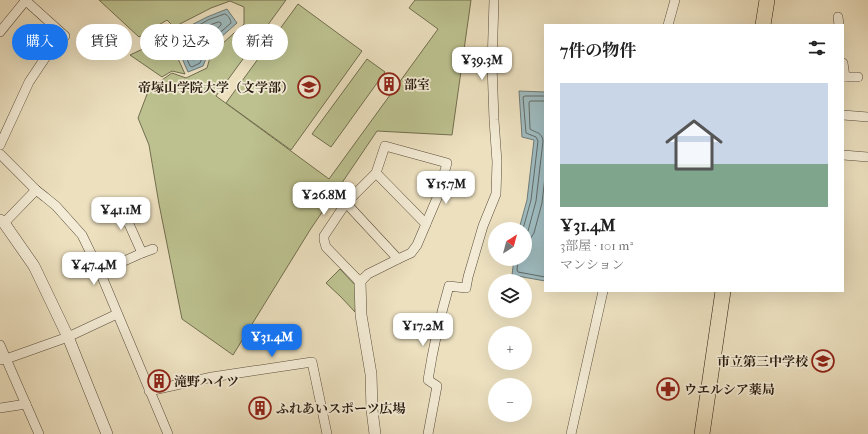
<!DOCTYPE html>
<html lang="ja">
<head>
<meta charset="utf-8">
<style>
  :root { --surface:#fff; --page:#f2f2f2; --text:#222; --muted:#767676; --line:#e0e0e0; --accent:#1a73e8 }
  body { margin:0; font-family:"IM FELL French Canon","Noto Serif JP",serif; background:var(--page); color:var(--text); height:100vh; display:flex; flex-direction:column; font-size:15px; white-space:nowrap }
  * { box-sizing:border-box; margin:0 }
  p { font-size:13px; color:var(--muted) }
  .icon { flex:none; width:22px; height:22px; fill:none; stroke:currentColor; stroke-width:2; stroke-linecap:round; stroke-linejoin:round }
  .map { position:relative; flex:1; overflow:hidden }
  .drawer { position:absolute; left:544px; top:24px; width:300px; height:268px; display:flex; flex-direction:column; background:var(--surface); border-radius:0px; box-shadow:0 4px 16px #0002 }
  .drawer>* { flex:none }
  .guide { position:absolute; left:12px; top:24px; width:380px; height:36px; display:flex; gap:8px }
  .needle { width:26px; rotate:36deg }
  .buttons { position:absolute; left:488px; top:222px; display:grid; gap:8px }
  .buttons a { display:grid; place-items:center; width:44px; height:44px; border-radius:50%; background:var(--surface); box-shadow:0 4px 16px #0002; font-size:20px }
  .price { position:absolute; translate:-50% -34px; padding:0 9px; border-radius:8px; background:#fff; color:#222; font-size:13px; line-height:26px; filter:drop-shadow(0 1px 2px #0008) }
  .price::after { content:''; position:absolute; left:50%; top:24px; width:12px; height:9px; margin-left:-6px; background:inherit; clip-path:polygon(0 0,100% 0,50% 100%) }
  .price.active { background:var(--accent); color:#fff }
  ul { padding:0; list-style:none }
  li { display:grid; align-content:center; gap:8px; height:212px; padding:0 16px }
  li+li { border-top:1px solid var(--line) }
  li span { display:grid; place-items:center; height:124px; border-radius:0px; color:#555 }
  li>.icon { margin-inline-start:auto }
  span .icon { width:72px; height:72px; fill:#fffc; stroke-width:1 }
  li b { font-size:17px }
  h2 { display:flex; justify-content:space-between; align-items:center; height:48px; padding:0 16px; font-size:17px }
  .pill { padding:0 14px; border-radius:18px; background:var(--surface); box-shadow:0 4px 16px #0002; font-size:14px; line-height:36px }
  .pill.active { background:var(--accent); color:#fff }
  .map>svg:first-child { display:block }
  .green { fill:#bcc18f; stroke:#726e4f }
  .water { fill:#9fbabd; stroke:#6f7a77 }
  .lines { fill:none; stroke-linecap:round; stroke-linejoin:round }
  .shore { stroke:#646a66; stroke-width:1 }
  .minor-casing { stroke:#594c3b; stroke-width:10 }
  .tertiary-casing { stroke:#594c3b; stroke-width:12 }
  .trunk-casing { stroke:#281b0f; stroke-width:16 }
  .minor { stroke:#f3ebd5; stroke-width:9 }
  .tertiary { stroke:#f3ebd5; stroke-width:11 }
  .trunk { stroke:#ece0bf; stroke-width:15 }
  .labels { text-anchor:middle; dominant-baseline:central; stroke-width:3.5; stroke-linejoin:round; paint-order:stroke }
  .poi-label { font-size:13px; font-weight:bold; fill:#281b0f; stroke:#f3ebd5; text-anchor:start }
</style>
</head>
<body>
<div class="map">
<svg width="868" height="434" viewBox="0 0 868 434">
  <rect width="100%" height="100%" fill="#ece0bf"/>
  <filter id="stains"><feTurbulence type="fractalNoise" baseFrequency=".005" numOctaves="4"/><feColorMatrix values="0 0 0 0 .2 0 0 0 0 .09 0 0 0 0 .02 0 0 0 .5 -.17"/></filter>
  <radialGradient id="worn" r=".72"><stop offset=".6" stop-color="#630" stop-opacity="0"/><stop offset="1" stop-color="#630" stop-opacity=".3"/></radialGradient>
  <g class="green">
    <path d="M99,0H286L216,96L329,179L438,29L409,8L415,0H471L452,135L377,131L310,230L233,355L182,319L159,204L149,145L138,118L149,89L172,73L186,78L207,68L211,54L244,24V7L230,1L211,8L174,27L167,20L139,37Z"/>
    <path d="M298,4L362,51L291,150L226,103Z"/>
    <path d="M168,37L185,74L172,71L162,77L130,55Z"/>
    <path d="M367,59L385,72L331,147L312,134Z"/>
    <path d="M340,269L357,287L355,312L341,297L326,283Z"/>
  </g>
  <g class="water">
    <path d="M227,9L237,23L211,46L203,66L188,72L172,35L207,17Z"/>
    <path d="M519,91L545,92V281L512,275L514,259H525V229H519L527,200L534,140L522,137Z"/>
  </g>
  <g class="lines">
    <g class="shore">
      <path d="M225,14C228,15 231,20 231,23L208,43L200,63L192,67L190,66L178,39V37L208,20Z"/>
      <path d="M219,22L221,23V25L204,41L196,59L193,60L184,41V39L210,25Z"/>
      <path d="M523,229L531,200L538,141L536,137L526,133L523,97L525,96H545"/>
      <path d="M525,236L528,231L536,201L543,141C542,132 536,133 530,129L529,103L530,101H545"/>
      <path d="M525,243L530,239L534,233L542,203L545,177"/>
      <path d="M518,259L517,270L518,272L545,277"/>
    </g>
    <g class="minor-casing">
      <g id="minor">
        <path d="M838,17L839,25"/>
        <path d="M668,25L675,0"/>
        <path d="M0,32L26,0"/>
        <path d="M843,63L845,77"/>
        <path d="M843,77H858"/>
        <path d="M843,115L868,117"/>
        <path d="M0,145L29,82L45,58L65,36L25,0"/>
        <path d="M385,146L447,163L437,198L417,245L411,253L398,259L368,274L360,282L326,247L324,240V236L346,203L376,173Z"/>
        <path d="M0,154L36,190L45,197L56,206L82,235L100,272L168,434"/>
        <path d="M843,155L868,157"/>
        <path d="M376,173L426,224"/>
        <path d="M346,203L398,259"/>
        <path d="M108,204L129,224L142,253"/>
        <path d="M4,223L36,190"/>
        <path d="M100,272L142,253L153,249"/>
        <path d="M0,345L39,434"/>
        <path d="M0,360L6,359L68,337L117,314"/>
        <path d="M149,391L212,377L312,362L327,434"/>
        <path d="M0,408L26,404"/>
        <path d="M428,434L437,386L428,380C433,348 440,317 449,286L466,288L468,277L483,226L496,194L497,162L494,120L492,65L494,0"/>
        <path d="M571,434L603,291"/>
      </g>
    </g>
    <g class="tertiary-casing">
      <g id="tertiary">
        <path d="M0,220L4,223L34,266L68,337L107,434"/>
        <path d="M360,282L361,315L371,374L372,410L375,434"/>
      </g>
    </g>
    <g class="trunk-casing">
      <g id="trunk">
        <path d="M763,25L767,0"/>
        <path d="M702,434L723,291"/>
      </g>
    </g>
    <use href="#minor" class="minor"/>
    <use href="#tertiary" class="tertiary"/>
    <use href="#trunk" class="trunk"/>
  </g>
  <defs>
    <g id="building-ring" transform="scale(1.15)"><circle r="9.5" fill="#f3ebd5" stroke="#8f2418" stroke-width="1.5"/><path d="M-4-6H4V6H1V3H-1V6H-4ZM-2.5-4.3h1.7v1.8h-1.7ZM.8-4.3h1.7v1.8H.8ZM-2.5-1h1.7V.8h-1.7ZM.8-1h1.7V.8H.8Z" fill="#8f2418"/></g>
    <g id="university-ring" transform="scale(1.15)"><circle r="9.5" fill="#f3ebd5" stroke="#8f2418" stroke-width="1.5"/><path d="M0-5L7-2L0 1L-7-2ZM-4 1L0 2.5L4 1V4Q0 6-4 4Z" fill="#8f2418"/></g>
    <g id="school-ring" transform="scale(1.15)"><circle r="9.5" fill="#f3ebd5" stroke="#8f2418" stroke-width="1.5"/><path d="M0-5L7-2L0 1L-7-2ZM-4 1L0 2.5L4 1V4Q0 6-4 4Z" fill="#8f2418"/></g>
    <g id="pharmacy-ring" transform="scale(1.15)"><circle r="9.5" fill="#f3ebd5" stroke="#8f2418" stroke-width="1.5"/><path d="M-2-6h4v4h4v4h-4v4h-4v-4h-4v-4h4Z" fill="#8f2418"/></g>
  </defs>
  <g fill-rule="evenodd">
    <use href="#building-ring" x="389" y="84"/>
    <use href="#university-ring" x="309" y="87"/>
    <use href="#school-ring" x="823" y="361"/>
    <use href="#building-ring" x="159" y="381"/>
    <use href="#pharmacy-ring" x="668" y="389"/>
    <use href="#building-ring" x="260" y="408"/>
  </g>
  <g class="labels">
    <g class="poi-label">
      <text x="404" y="84">部室</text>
      <text x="294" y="87" text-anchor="end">帝塚山学院大学（文学部）</text>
      <text x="808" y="361" text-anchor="end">市立第三中学校</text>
      <text x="174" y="381">滝野ハイツ</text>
      <text x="684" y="389">ウエルシア薬局</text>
      <text x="276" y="408">ふれあいスポーツ広場</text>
    </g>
  </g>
  <rect width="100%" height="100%" filter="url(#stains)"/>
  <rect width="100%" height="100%" fill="url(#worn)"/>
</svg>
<div class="buttons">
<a><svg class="needle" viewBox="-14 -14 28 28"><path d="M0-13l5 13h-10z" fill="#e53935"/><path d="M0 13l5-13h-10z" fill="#767676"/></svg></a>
<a><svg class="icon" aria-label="layers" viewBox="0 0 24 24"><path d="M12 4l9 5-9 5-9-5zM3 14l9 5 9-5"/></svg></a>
<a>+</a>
<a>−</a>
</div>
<b class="price" style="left:482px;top:81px">¥39.3M</b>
<b class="price" style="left:446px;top:205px">¥15.7M</b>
<b class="price" style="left:324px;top:216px">¥26.8M</b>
<b class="price" style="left:121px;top:231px">¥41.1M</b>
<b class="price" style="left:94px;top:286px">¥47.4M</b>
<b class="price" style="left:423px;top:347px">¥17.2M</b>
<b class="price active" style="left:272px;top:358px">¥31.4M</b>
<div class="guide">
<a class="pill active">購入</a>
<a class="pill">賃貸</a>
<a class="pill">絞り込み</a>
<a class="pill">新着</a>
</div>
<section class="drawer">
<h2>7件の物件<svg class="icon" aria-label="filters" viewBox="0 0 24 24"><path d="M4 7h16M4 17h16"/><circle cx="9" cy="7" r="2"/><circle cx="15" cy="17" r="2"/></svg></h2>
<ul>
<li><span style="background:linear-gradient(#c9d6e8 65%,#7fa58c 0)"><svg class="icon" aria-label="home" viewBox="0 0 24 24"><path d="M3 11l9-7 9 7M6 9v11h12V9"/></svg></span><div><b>¥31.4M</b><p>3部屋 · 101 m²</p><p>マンション</p></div></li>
</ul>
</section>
</div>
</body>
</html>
